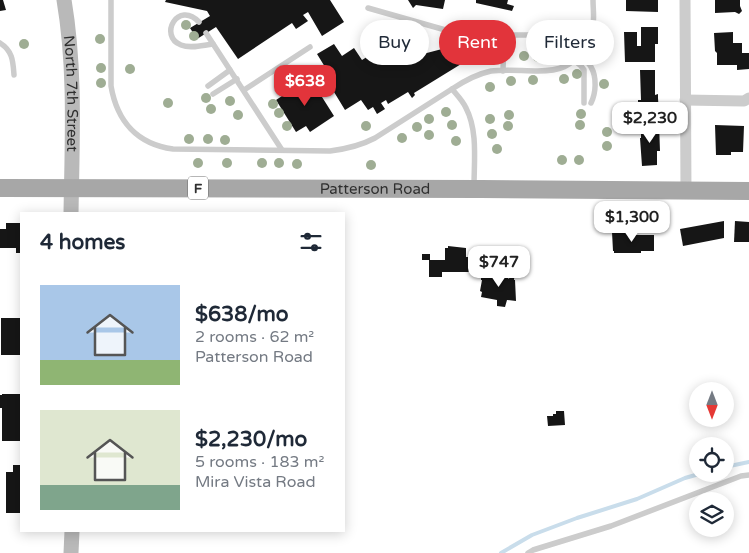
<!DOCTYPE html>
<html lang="en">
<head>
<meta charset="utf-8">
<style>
  :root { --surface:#fff; --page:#f6f6f7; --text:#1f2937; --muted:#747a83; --accent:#e2343b }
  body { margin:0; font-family:"Varela Round",sans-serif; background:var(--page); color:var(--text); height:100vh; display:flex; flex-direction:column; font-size:19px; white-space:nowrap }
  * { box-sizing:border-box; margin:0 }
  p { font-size:16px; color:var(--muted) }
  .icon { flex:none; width:28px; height:28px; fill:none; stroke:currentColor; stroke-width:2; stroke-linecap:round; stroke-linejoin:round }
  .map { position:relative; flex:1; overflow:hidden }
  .sheet { position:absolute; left:20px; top:212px; width:325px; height:320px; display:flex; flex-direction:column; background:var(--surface); border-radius:0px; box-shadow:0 2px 12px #0003 }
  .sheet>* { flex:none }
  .hud { position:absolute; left:360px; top:20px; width:314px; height:45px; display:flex; gap:10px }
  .needle { width:32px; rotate:180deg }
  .tools { position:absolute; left:689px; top:382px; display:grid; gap:10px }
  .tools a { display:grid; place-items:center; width:45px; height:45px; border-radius:50%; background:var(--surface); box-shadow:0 2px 12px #0003; font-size:25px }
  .price { position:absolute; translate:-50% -42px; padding:0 11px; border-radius:10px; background:#fff; color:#222; font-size:16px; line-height:32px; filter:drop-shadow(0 1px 2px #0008) }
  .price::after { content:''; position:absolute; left:50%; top:30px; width:15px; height:11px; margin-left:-8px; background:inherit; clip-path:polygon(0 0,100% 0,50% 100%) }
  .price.active { background:var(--accent); color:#fff }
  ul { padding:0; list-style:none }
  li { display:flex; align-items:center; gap:15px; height:125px; padding:0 20px }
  li span { display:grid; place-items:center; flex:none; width:140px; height:100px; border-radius:0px; color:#555 }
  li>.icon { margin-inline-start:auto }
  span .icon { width:60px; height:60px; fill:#fffc; stroke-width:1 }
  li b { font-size:21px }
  h2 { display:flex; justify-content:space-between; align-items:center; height:60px; padding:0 20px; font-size:21px }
  .chip { padding:0 18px; border-radius:22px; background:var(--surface); box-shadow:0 2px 12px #0003; font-size:18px; line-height:45px }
  .chip.active { background:var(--accent); color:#fff }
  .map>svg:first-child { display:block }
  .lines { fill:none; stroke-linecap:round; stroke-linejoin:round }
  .stream { stroke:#c9ddeb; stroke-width:4 }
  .building { fill:#161616 }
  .lane { stroke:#ccc; stroke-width:5.5 }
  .street { stroke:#ccc; stroke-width:11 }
  .secondary { stroke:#b9b9b9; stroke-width:15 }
  .primary { stroke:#a7a7a7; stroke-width:18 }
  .tree { fill:#9fad94 }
  .labels { text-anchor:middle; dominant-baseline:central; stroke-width:5; stroke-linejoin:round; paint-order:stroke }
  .shield { fill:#fff; stroke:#6d6d6d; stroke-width:1 }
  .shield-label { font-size:14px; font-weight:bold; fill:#2f2f2f }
  .street-label { font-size:15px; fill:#2f2f2f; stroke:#fff }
</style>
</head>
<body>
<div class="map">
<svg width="749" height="553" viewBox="0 0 749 553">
  <rect width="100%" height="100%" fill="#fff"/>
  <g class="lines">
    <g class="stream">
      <path d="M725,467L749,462"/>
      <path d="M501,553L532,535L577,518L637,499L685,478L699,474"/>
    </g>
  </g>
  <g class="building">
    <path d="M0,0H3L6,10L0,11Z"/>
    <path d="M166,0H330L344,22L322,36L308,12L303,15L308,21L296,29L292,23L238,59L216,27L197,39L190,28L210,16L207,11L165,2Z"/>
    <path d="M408,0H445L443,9L416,5L413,8Z"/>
    <path d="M476,0H508L507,4L514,6L512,11L476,3Z"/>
    <path d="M626,0H658V12L626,11Z"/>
    <path d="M715,0H740V6L742,11L739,14L735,12L715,13Z"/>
    <path d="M641,27H658V44H655V62H625L624,32H637V46H641Z"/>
    <path d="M733,32V43H742V53H749V69L737,70V65H717V53L715,51L714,33Z"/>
    <path d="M413,38L423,54L442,49V40L466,41V61L414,93L415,95L412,98L408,92L388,104L386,100L381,103L385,109L377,114L373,107L368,110L361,100L345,110L320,69L325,67L317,54L334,44L342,56L354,48L362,60L386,45L391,52Z"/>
    <path d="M640,70H655V95L658,94V98L659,113L641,114V105H638V100H641Z"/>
    <path d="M310,78L334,116L310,132L306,126L296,132L276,100L285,94L287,97L293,93L291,90Z"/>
    <path d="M641,123H659L660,151H657V165L642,166L640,138H641Z"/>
    <path d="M715,125L744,126L743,152H731V155H716Z"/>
    <path d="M724,221V238L683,246L680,229Z"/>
    <path d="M735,221L749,222V242H734Z"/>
    <path d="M6,223H21V253H16V248H0V229H6Z"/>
    <path d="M612,232H631V235H654V251H641V253H614V251H613Z"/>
    <path d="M448,246L466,248V257H469V272H442V277H429V260H422V254H430V260H445V248H448Z"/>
    <path d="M511,269L515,270L514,280H515L516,301L507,300L505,307L497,306V300L481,297L482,292L480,291L482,280H481V276H483V274L508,278L509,279Z"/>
    <rect x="1" y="318" width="20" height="37"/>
    <path d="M2,394H21V441H2V408H0V395H2Z"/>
    <path d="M556,411H564L565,425L548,426L547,416H553V414H556Z"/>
    <path d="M13,465H21V513H6V472H13Z"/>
  </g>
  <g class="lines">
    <g class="lane">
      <path d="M111,0V86C117,121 137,144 173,149L330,151C346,149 360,146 375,138L452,89C464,81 477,74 491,71C506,69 522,71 538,71C559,71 572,67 584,48C587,43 591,37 592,31C595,21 593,10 593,0"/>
      <path d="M368,8L456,33L504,35H565"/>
      <path d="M199,22C178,0 158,36 181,45C191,49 203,45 213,44"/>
      <path d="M206,33L282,150"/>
      <path d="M0,43C13,51 13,62 14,75"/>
      <path d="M579,55C583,59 589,62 591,67C597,77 596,93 591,103"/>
      <path d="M575,61L581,66L584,70V103"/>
      <path d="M503,71L504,35"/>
      <path d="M208,86L230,70"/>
      <path d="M452,89C457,95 463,101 466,108C478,131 474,161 474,187"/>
      <path d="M244,90L310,47"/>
      <path d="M213,94L237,79"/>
      <path d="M528,553L533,550L611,526L741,476L749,475"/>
    </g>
    <g class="street">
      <path d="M685,0L686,192"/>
      <path d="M685,100L744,101L749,98"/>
    </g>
    <g class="secondary">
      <path id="s1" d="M64,0C76,70 72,143 71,214"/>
      <path d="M71,553L72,531"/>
    </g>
    <path class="primary" id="s2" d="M0,188L481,189L749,191"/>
  </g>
  <g class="tree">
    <circle cx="186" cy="25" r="5"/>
    <circle cx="579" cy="33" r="5"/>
    <circle cx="194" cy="36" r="5"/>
    <circle cx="100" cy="39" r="5"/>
    <circle cx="24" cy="44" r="5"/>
    <circle cx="572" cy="46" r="5"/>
    <circle cx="603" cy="53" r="5"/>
    <circle cx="556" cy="55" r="5"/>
    <circle cx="524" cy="56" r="5"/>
    <circle cx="538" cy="57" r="5"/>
    <circle cx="479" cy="58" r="5"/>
    <circle cx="101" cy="68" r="5"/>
    <circle cx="130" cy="69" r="5"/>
    <circle cx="577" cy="74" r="5"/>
    <circle cx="564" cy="79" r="5"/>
    <circle cx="533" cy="80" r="5"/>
    <circle cx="511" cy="81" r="5"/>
    <circle cx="101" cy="83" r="5"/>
    <circle cx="604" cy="84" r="5"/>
    <circle cx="490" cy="87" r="5"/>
    <circle cx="206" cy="98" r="5"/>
    <circle cx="230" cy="101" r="5"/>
    <circle cx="168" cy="103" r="5"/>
    <circle cx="273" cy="104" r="5"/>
    <circle cx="211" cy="109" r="5"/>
    <circle cx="446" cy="112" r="5"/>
    <circle cx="279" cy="113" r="5"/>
    <circle cx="581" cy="114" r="5"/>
    <circle cx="238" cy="115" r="5"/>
    <circle cx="509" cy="115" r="5"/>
    <circle cx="429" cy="119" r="5"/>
    <circle cx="490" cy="119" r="5"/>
    <circle cx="452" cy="125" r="5"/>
    <circle cx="580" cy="125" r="5"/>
    <circle cx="287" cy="126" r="5"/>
    <circle cx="366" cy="126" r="5"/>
    <circle cx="508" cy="126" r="5"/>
    <circle cx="417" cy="127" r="5"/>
    <circle cx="607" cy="132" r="5"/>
    <circle cx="492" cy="134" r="5"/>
    <circle cx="429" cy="135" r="5"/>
    <circle cx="402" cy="138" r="5"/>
    <circle cx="189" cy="139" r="5"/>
    <circle cx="208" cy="139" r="5"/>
    <circle cx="225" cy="140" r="5"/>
    <circle cx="456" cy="141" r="5"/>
    <circle cx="607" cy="146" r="5"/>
    <circle cx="497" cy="149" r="5"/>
    <circle cx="562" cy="160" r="5"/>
    <circle cx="579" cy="160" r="5"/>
    <circle cx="198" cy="163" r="5"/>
    <circle cx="227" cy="163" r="5"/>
    <circle cx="262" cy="163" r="5"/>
    <circle cx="279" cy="163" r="5"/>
    <circle cx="297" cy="164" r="5"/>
    <circle cx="371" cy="165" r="5"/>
  </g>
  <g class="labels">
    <rect class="shield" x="188" y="176.5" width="20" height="23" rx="4"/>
    <g class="shield-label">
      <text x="198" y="188">F</text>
    </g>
    <g class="street-label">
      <text stroke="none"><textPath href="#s1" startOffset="94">North 7th Street</textPath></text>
      <text stroke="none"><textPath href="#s2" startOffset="375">Patterson Road</textPath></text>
    </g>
  </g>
</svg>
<div class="tools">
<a><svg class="needle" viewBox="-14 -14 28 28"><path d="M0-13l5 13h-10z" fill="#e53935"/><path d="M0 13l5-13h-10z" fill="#747a83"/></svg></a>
<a><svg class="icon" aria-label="locate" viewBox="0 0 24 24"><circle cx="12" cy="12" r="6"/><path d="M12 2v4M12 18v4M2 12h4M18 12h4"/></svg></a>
<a><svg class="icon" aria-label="layers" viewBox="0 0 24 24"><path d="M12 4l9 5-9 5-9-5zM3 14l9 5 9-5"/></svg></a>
</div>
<b class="price active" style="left:305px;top:107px">$638</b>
<b class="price" style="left:650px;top:144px">$2,230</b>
<b class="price" style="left:632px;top:243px">$1,300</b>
<b class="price" style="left:499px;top:288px">$747</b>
<div class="hud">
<a class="chip">Buy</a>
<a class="chip active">Rent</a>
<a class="chip">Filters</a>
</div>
<section class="sheet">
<h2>4 homes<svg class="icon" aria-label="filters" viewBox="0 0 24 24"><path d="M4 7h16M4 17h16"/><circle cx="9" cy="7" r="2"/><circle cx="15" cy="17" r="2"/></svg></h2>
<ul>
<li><span style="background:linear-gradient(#a9c7e8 75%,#8fb573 0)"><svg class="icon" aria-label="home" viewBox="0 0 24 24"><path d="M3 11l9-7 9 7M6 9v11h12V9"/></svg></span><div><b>$638/mo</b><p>2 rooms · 62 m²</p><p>Patterson Road</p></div></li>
<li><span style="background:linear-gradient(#dfe7d0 75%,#7fa58c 0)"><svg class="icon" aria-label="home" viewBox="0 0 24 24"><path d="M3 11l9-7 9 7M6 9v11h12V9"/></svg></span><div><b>$2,230/mo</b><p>5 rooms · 183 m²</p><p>Mira Vista Road</p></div></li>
</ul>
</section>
</div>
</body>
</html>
